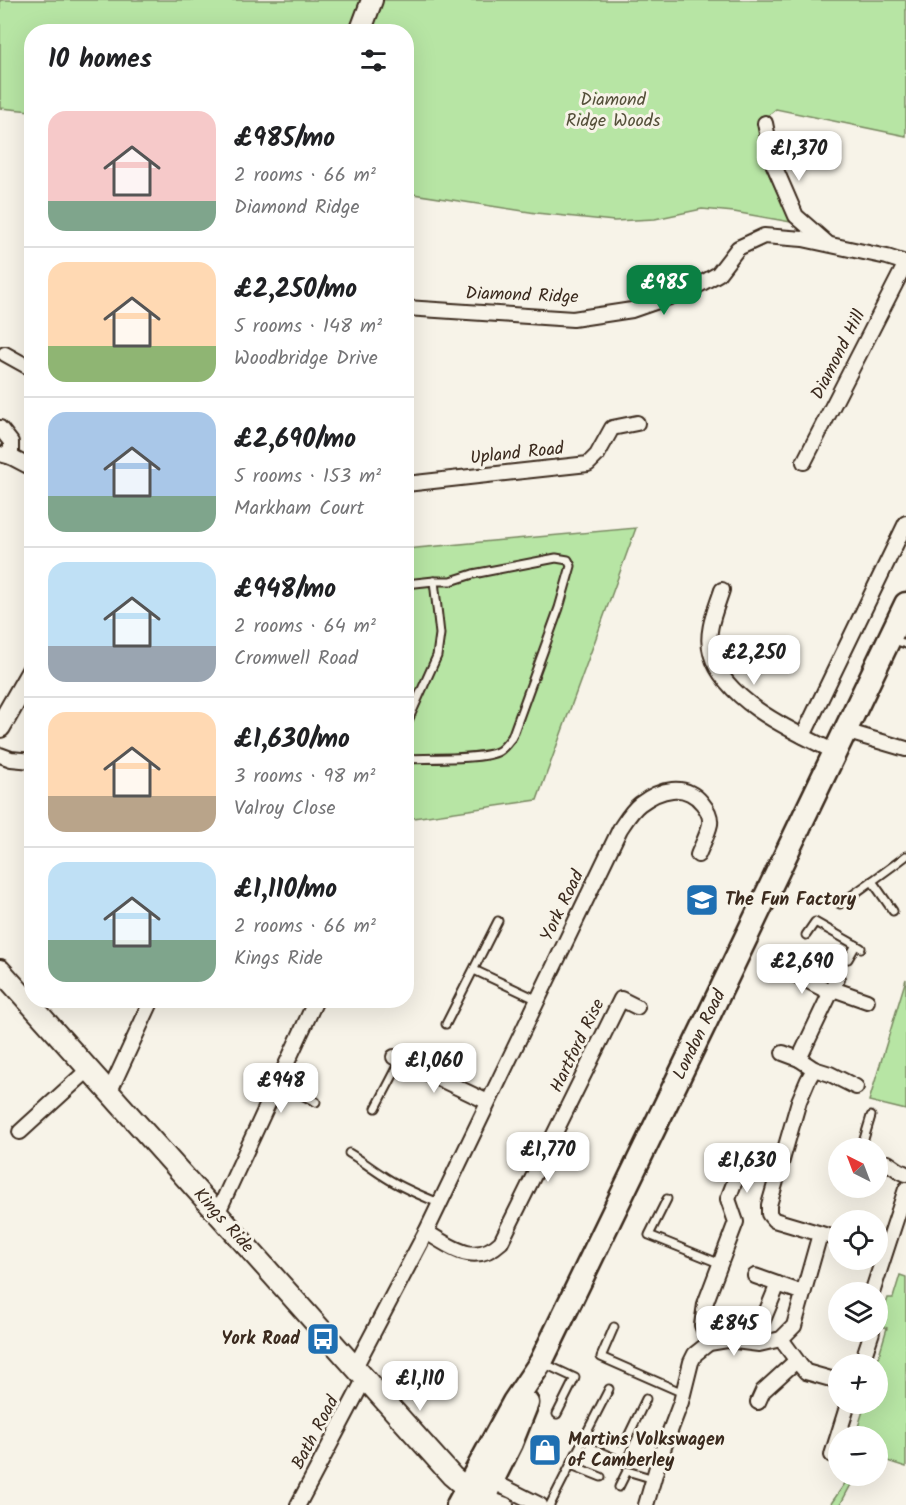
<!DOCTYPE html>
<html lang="en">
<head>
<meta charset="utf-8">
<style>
  :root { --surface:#fff; --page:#f2f2f2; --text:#202124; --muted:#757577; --line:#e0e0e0; --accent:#0b8043 }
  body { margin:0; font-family:Kalam,sans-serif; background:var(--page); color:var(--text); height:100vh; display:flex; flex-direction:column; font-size:22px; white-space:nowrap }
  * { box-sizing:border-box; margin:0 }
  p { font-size:20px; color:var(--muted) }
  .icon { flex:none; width:33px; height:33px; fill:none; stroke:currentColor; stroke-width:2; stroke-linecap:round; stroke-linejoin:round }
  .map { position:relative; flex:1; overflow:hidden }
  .sheet { position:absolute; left:24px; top:24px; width:390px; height:984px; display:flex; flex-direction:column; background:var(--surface); border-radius:24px; box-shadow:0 6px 24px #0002 }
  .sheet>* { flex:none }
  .needle { width:39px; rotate:318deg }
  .fabs { position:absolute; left:828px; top:1138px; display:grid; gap:12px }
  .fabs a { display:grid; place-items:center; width:60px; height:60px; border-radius:50%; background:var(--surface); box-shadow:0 6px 24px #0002; font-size:30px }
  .price { position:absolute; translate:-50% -51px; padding:0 14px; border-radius:12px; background:#fff; color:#222; font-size:20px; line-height:39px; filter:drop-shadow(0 2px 3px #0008) }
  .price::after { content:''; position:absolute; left:50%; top:36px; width:18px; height:14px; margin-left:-9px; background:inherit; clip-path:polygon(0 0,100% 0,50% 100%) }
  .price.on { background:var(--accent); color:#fff }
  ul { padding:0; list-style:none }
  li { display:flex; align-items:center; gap:18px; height:150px; padding:0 24px }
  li+li { border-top:2px solid var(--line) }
  li span { display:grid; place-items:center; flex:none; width:168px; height:120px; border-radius:18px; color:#555 }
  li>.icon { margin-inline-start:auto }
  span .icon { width:72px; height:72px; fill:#fffc; stroke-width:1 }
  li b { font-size:26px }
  h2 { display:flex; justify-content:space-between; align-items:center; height:72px; padding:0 24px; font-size:26px }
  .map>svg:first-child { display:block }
  .green { fill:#b7e5a4; stroke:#798861; stroke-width:1.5 }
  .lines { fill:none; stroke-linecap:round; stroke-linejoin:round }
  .lane-casing { stroke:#3b2a1e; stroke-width:11 }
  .street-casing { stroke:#3b2a1e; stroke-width:18 }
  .secondary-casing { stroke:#3b2a1e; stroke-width:24 }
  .primary-casing { stroke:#3b2a1e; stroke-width:27 }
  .lane { stroke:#f7f3e8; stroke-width:7 }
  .street { stroke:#f7f3e8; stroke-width:14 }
  .secondary { stroke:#f7f3e8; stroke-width:20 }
  .primary { stroke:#f7f3e8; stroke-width:22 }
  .labels { text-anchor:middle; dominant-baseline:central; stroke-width:6; stroke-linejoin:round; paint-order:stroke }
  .park-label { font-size:18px; fill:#544f39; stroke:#f7f3e8 }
  .street-label { font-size:18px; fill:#3b2a1e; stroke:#f7f3e8 }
  .poi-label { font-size:18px; font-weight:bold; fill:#3b2a1e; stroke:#f7f3e8; text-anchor:start }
</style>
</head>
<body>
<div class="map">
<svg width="906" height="1505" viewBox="0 0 906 1505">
  <rect width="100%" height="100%" fill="#f7f3e8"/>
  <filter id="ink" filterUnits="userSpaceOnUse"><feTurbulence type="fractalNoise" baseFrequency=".0167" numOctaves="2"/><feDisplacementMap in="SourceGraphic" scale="12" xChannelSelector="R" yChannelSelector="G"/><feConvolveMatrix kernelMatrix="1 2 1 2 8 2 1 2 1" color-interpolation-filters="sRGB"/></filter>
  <g filter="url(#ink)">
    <g class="green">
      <path d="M0,0H906V136L776,109L759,123L766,168L791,222L734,212L702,209L655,219L614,221L536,213L407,193L406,32H32L31,111L0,108Z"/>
      <path d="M636,528L537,800L407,819L406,716L410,707L406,703V549Z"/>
      <path d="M906,979V1110L869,1101Z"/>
      <path d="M900,1275L906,1277V1467L878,1458V1437H855L865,1404H878V1365H876L887,1328L879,1325L888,1298H893Z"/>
      <path d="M850,1476L854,1479L840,1505H830Z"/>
    </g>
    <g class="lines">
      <g class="lane-casing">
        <g id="lane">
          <path d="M406,584L434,581L440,634L437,656L406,725"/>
          <path d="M891,639L906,644"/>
          <path d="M406,759C426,758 484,760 499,751C504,748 508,742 512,737L559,608L571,566L568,560L556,558L473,574L451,581H434"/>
          <path d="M872,881L893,911"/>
          <path d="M840,904C862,888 884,873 906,856"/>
          <path d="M806,935L815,922L861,948"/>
          <path d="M848,959L856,945"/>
          <path d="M474,970L538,1000"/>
          <path d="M446,1024L498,921"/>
          <path d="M278,1083L316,1102"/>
          <path d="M376,1108L401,1060"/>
          <path d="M851,1146L861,1149"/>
          <path d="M861,1149L871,1116"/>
          <path d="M349,1153C361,1160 371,1168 382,1175C399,1187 420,1195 439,1203"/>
          <path d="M667,1199L649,1235L721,1264"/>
          <path d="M614,1327L601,1357L683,1393"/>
          <path d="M543,1363L575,1378L557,1414"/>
          <path d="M609,1389L585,1436L621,1451L646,1399"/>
          <path d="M571,1465L601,1477"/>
          <path d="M619,1487L627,1471L654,1479"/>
          <path d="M550,1505L585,1436"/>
        </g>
      </g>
      <g class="street-casing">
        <g id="street">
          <path d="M765,123L773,163L796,216L827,243"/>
          <path d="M406,308L573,319L632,310L690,290L718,274L738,248L764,236L803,239L887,257L906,263L804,462"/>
          <path d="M5,354L32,369"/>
          <path d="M0,428L11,442V457"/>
          <path d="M0,454L11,457L32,468"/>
          <path d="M406,484L588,464L597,455L612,428L637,423"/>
          <path d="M722,590C716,609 705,632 711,653C724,701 794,732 835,752"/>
          <path d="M845,731L906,749"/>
          <path d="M803,736L906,523"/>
          <path d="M0,755L11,759L32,761"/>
          <path d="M787,970L831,993"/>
          <path d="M833,989L867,1001"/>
          <path d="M783,1053L799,1059L814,1069L830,1074L856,1087"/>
          <path d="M394,1057L488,1102"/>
          <path d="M799,1059L837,979"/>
          <path d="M814,1069L808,1080L799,1101L769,1205V1214L774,1220L838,1239"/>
          <path d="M109,1093L152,1000"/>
          <path d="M20,1132L89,1069"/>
          <path d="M888,1163L898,1170L906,1174"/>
          <path d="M217,1214L316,1000"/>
          <path d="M426,1232C452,1247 474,1267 501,1242L621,999L637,1007"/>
          <path d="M755,1276L803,1293"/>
          <path d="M872,1293L906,1189"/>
          <path d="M761,1325L778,1284"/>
          <path d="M781,1339L800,1365L806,1372L838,1381"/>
          <path d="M709,1343L702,1325L705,1304L736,1222L728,1199L741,1165"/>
          <path d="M861,1365L872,1332"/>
          <path d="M355,1367L426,1232L620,829C626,820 632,810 640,804C660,789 685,782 702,803C708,810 711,816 710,824C708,834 702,845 698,855"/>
          <path d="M758,1402L763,1391L796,1361"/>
          <path d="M832,1455L848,1404"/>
          <path d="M492,1481L540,1505"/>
          <path d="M484,1497L506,1505"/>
          <path d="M298,1505L365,1378"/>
          <path d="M646,1505L659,1460L681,1402L691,1362L695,1354L709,1343L727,1340L759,1344L781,1339L794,1326L820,1234"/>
        </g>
      </g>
      <g class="secondary-casing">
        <g id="secondary">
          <path d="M360,32L372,0"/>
          <path d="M0,727L32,671"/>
          <path d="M0,970L452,1476L466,1488L479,1495"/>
        </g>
      </g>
      <g class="primary-casing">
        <g id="primary">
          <path d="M458,1505L514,1402L541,1362L706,1021L906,604"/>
          <path d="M480,1505L511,1443L527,1403"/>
        </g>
      </g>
      <use href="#lane" class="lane"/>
      <use href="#street" class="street"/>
      <use href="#secondary" class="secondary"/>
      <use href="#primary" class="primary"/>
    </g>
  </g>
  <defs>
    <g id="school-square" transform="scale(1.725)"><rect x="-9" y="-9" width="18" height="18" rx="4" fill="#1f6fb2" stroke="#f7f3e8"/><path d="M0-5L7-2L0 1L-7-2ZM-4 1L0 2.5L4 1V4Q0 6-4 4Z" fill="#fff"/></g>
    <g id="bus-square" transform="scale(1.725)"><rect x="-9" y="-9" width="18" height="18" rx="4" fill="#1f6fb2" stroke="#f7f3e8"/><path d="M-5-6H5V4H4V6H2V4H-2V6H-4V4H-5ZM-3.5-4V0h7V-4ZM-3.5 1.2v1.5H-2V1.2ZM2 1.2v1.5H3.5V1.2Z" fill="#fff"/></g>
    <g id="shop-square" transform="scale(1.725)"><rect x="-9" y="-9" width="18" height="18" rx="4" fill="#1f6fb2" stroke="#f7f3e8"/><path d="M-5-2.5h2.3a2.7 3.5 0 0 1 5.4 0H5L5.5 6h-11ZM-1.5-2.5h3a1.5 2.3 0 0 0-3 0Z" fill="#fff"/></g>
  </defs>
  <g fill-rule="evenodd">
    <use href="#school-square" x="702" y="900"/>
    <use href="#bus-square" x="323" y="1339"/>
    <use href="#shop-square" x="545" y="1450"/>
  </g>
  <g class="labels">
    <g class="park-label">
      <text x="613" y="100">Diamond<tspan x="613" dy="21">Ridge Woods</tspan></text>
    </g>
    <g class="street-label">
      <text transform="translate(522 296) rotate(2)">Diamond Ridge</text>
      <text transform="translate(839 355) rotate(-63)">Diamond Hill</text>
      <text transform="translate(517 454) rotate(-6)">Upland Road</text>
      <text transform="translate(563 906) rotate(-64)">York Road</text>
      <text transform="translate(700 1035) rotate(-64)">London Road</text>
      <text transform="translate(578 1046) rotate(-64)">Hartford Rise</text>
      <text transform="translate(223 1221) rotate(48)">Kings Ride</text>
      <text transform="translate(316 1433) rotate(-62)">Bath Road</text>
    </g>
    <g class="poi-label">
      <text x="725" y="900">The Fun Factory</text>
      <text x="300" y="1339" text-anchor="end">York Road</text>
      <text x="568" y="1440">Martins Volkswagen<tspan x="568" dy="21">of Camberley</tspan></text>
    </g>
  </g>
</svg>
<div class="fabs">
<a><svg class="needle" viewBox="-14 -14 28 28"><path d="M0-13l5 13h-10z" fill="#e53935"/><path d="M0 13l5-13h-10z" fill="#757577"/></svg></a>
<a><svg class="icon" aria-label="locate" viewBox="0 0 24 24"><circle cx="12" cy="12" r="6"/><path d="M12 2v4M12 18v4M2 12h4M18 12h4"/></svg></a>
<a><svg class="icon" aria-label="layers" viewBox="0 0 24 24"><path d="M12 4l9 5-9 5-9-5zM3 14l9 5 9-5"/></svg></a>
<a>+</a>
<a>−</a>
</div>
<b class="price" style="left:799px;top:182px">£1,370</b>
<b class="price on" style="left:664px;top:316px">£985</b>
<b class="price" style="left:754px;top:686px">£2,250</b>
<b class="price" style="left:802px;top:995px">£2,690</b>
<b class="price" style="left:434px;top:1094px">£1,060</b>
<b class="price" style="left:281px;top:1114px">£948</b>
<b class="price" style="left:548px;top:1183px">£1,770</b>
<b class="price" style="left:747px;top:1194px">£1,630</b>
<b class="price" style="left:734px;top:1357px">£845</b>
<b class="price" style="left:420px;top:1412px">£1,110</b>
<section class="sheet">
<h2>10 homes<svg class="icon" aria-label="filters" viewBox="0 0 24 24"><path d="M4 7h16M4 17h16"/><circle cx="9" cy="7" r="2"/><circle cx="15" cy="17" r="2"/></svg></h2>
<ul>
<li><span style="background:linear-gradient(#f6c9c9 75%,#7fa58c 0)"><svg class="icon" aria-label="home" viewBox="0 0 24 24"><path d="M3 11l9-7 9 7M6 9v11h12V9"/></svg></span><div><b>£985/mo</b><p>2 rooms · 66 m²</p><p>Diamond Ridge</p></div></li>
<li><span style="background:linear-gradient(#ffd9b3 70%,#8fb573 0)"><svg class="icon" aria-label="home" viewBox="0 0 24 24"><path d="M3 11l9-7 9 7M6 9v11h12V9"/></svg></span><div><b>£2,250/mo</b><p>5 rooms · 148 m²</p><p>Woodbridge Drive</p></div></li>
<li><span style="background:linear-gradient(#a9c7e8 70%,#7fa58c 0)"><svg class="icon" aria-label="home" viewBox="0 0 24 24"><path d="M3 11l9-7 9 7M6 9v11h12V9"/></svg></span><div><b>£2,690/mo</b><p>5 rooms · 153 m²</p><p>Markham Court</p></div></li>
<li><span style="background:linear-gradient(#bfe0f5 70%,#9aa5b1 0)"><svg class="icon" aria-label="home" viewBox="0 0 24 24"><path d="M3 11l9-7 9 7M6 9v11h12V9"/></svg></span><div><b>£948/mo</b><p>2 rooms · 64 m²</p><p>Cromwell Road</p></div></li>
<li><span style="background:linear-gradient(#ffd9b3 70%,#b9a48a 0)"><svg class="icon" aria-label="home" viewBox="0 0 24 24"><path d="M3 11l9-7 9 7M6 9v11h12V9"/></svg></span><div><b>£1,630/mo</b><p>3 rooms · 98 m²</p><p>Valroy Close</p></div></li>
<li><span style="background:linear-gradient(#bfe0f5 65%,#7fa58c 0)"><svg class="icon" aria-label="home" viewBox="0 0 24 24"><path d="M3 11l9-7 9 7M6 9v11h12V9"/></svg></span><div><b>£1,110/mo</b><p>2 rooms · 66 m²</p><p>Kings Ride</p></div></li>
</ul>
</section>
</div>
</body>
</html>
